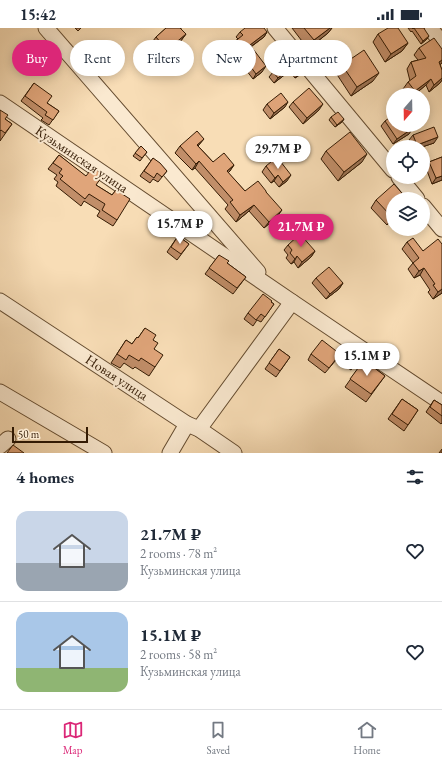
<!DOCTYPE html>
<html lang="en">
<head>
<meta charset="utf-8">
<style>
  :root { --surface:#fff; --page:#f2f2f3; --text:#1f2937; --muted:#747a83; --line:#e0e1e3; --accent:#db2777 }
  body { margin:0; font-family:"EB Garamond",serif; background:var(--page); color:var(--text); height:100vh; display:flex; flex-direction:column; font-size:15px; white-space:nowrap }
  * { box-sizing:border-box; margin:0 }
  p { font-size:13px; color:var(--muted) }
  .icon { flex:none; width:22px; height:22px; fill:none; stroke:currentColor; stroke-width:2; stroke-linecap:round; stroke-linejoin:round }
  .map { position:relative; height:425px; overflow:hidden }
  .panel { display:flex; flex-direction:column; background:var(--surface); flex:1 }
  .panel>* { flex:none }
  .guide { position:absolute; left:12px; top:12px; width:418px; height:36px; display:flex; gap:8px }
  .needle { width:26px; rotate:200deg }
  .controls { position:absolute; left:386px; top:60px; display:grid; gap:8px }
  .controls a { display:grid; place-items:center; width:44px; height:44px; border-radius:50%; background:var(--surface); box-shadow:0 2px 10px #0003; font-size:20px }
  .scale { position:absolute; left:12px; bottom:10px; width:76px; box-sizing:border-box; padding-left:4px; border:2px solid #341b04; border-top:0; font-size:11px; line-height:14px; white-space:nowrap; color:#341b04; -webkit-text-stroke:3px #fae9d0; paint-order:stroke }
  .price { position:absolute; translate:-50% -34px; padding:0 9px; border-radius:14px; background:#fff; color:#222; font-size:13px; line-height:26px; filter:drop-shadow(0 1px 2px #0008) }
  .price::after { content:''; position:absolute; left:50%; top:24px; width:12px; height:9px; margin-left:-6px; background:inherit; clip-path:polygon(0 0,100% 0,50% 100%) }
  .price.on { background:var(--accent); color:#fff }
  ul { padding:0; list-style:none }
  li { display:flex; align-items:center; gap:12px; height:100px; padding:0 16px }
  li+li { border-top:1px solid var(--line) }
  li span { display:grid; place-items:center; flex:none; width:112px; height:80px; border-radius:12px; color:#555 }
  li>.icon { margin-inline-start:auto }
  span .icon { width:48px; height:48px; fill:#fffc; stroke-width:1 }
  li b { font-size:17px }
  h2 { display:flex; justify-content:space-between; align-items:center; height:48px; padding:0 16px; font-size:17px }
  .pill { padding:0 14px; border-radius:18px; background:var(--surface); box-shadow:0 2px 10px #0003; font-size:14px; line-height:36px }
  .pill.on { background:var(--accent); color:#fff }
  .status { display:flex; justify-content:space-between; align-items:center; height:28px; padding:0 20px; background:var(--surface); direction:ltr }
  .status svg { height:11px; fill:currentColor }
  .tab-bar { display:flex; justify-content:space-around; align-items:center; height:56px; border-top:1px solid var(--line); background:var(--surface); font-size:11px; color:var(--muted) }
  .tab-bar a { display:grid; justify-items:center; gap:2px }
  .tab-bar .on { color:var(--accent) }
  .map>svg:first-child { display:block }
  .lines { fill:none; stroke-linecap:round; stroke-linejoin:round }
  .minor-casing { stroke:#654c30; stroke-width:17 }
  .minor { stroke:#fae9d0; stroke-width:15 }
  .wall { fill:#c18e69; stroke:#341b04 }
  .shaded-wall { fill:#9d7455; stroke:#341b04 }
  .building { fill:#e0a57a; stroke:#341b04 }
  .labels { text-anchor:middle; dominant-baseline:central; stroke-width:4; stroke-linejoin:round; paint-order:stroke }
  .street-label { font-size:14px; fill:#341b04; stroke:#fae9d0 }
</style>
</head>
<body>
<div class="status"><b>15:42</b><svg viewBox="0 0 49 12"><path d="M0 12V9h3v3zM5 12V6h3v6zM10 12V3h3v9zM15 12V0h3v12zM26 1h20v11H26zM47 4h2v5h-2z"/></svg></div>
<div class="map">
<svg width="442" height="425" viewBox="0 0 442 425">
  <rect width="100%" height="100%" fill="#f8ddb6"/>
  <filter id="stains"><feTurbulence type="fractalNoise" baseFrequency=".005" numOctaves="4"/><feColorMatrix values="0 0 0 0 .2 0 0 0 0 .09 0 0 0 0 .02 0 0 0 .5 -.17"/></filter>
  <radialGradient id="worn" r=".72"><stop offset=".6" stop-color="#630" stop-opacity="0"/><stop offset="1" stop-color="#630" stop-opacity=".3"/></radialGradient>
  <g class="lines">
    <g class="minor-casing">
      <g id="minor">
        <path d="M46,0L258,244"/>
        <path d="M275,0L393,142"/>
        <path d="M430,0L442,15"/>
        <path d="M0,75L292,274L442,375"/>
        <path d="M399,149L417,171"/>
        <path d="M423,178L442,201"/>
        <path d="M0,273L187,396L199,401L234,425"/>
        <path d="M0,364L104,425"/>
        <path d="M199,401L292,274"/>
        <path d="M0,418L8,411"/>
        <path d="M170,425L187,396"/>
      </g>
    </g>
    <use href="#minor" class="minor"/>
  </g>
  <g class="wall">
    <path d="M75,0H81L78,3Z"/>
    <path d="M166,0H181V1L186,6L180,14L162,30L150,17L156,9Z"/>
    <path d="M292,0H332L328,5L308,21Z"/>
    <path d="M408,0H424L427,11L421,16L412,3L411,4Z"/>
    <path d="M240,4H267L264,9L251,19L262,44L253,51L236,29L227,36L221,27L224,22L238,11L236,9Z"/>
    <path d="M378,6L408,15L402,23L385,34L373,14Z"/>
    <path d="M419,20L442,21V35L440,37L442,42V52L440,55L429,64L426,57L414,67H408L403,61L408,54L410,53L407,41L411,34L418,32L414,27Z"/>
    <path d="M289,32L301,46L295,50L289,42L287,45L274,55L269,49L273,44L287,34Z"/>
    <path d="M342,37L373,53L351,68L336,45Z"/>
    <path d="M34,55L47,75L59,83L49,97L41,92L43,90L21,73Z"/>
    <path d="M293,74L319,82L303,96L289,79Z"/>
    <path d="M267,76L285,79L270,91L263,82Z"/>
    <path d="M0,82L5,91L12,96L0,113Z"/>
    <path d="M331,89L344,91L342,94L335,99L329,92Z"/>
    <path d="M385,93L409,106L393,116L381,98Z"/>
    <path d="M413,107L434,115L422,119H412L409,112Z"/>
    <path d="M199,117L198,118L213,134L234,137L228,145L245,163L266,164L277,189L264,200L249,183L236,194L225,181L228,177L195,140L192,142L175,125L180,118Z"/>
    <path d="M141,118L147,124L140,133L133,128Z"/>
    <path d="M326,123L362,134L338,153L321,131Z"/>
    <path d="M59,127L96,157L112,167L116,162L117,192L113,198L97,188L100,183L84,173L81,178L56,158L58,154L54,151L57,147L48,141Z"/>
    <path d="M442,129V152L432,156L426,140L429,134Z"/>
    <path d="M153,130L167,143L158,154L153,151L150,155L140,148Z"/>
    <path d="M266,138L287,153L279,159L274,153L271,155L262,144Z"/>
    <path d="M393,171V191L387,197L371,180L376,172Z"/>
    <path d="M178,208L189,216L177,232L167,224Z"/>
    <path d="M407,214L423,223L442,216V265L433,271L428,264L430,262L420,247L414,250L408,241L413,235L402,221Z"/>
    <path d="M288,217L315,223L311,229L298,240L294,234L291,236L286,230L288,227L284,222Z"/>
    <path d="M219,227L227,235L246,249L233,266L205,246Z"/>
    <path d="M316,250L343,255L339,261L326,271L312,255Z"/>
    <path d="M271,274L274,276L261,294L257,292L253,298L244,291L248,285Z"/>
    <path d="M145,300L153,312L154,321L155,339L149,348L135,339L133,341L124,335L120,340L111,335L126,312L132,316L137,309L138,310Z"/>
    <path d="M279,321L290,329L276,349L265,341Z"/>
    <path d="M352,321L361,327L351,342L342,336Z"/>
    <path d="M311,326L336,332L325,345L308,332Z"/>
    <path d="M364,332L385,348L366,374L345,359Z"/>
    <path d="M402,371L418,382L404,403L388,391Z"/>
    <path d="M434,372L442,377V395L441,396L426,384Z"/>
    <path d="M442,421V425H439Z"/>
  </g>
  <g class="shaded-wall">
    <path d="M330,0H332L328,5L308,21L314,12Z"/>
    <path d="M267,4L264,9L246,22L250,17Z"/>
    <path d="M186,6L180,14L162,30L167,22Z"/>
    <path d="M429,8L427,11L421,16L423,13Z"/>
    <path d="M408,15L402,23L385,34L391,26Z"/>
    <path d="M240,24L236,29L227,36L231,30Z"/>
    <path d="M442,32V35L434,41L439,34Z"/>
    <path d="M266,38L262,44L253,51L256,46Z"/>
    <path d="M291,39L287,45L274,55L278,50Z"/>
    <path d="M305,40L301,46L295,50L299,45Z"/>
    <path d="M379,45L373,53L351,68L357,59Z"/>
    <path d="M442,50V52L440,55L429,64L434,57Z"/>
    <path d="M431,51L426,57L414,67H412L415,63Z"/>
    <path d="M288,74L285,79L270,91L274,85Z"/>
    <path d="M323,76L319,82L303,96L307,90Z"/>
    <path d="M344,91L342,94L335,99L337,97Z"/>
    <path d="M413,100L409,106L393,116L397,111Z"/>
    <path d="M438,109L434,115L422,119H415L417,117Z"/>
    <path d="M204,111L199,117L192,124L197,117Z"/>
    <path d="M367,126L362,134L338,153L344,144Z"/>
    <path d="M199,133L195,140L192,142L196,136Z"/>
    <path d="M234,137L230,143L223,150L227,143Z"/>
    <path d="M278,147L274,153L271,155L275,150Z"/>
    <path d="M291,147L287,153L279,159L283,154Z"/>
    <path d="M442,148V152L432,156L436,150Z"/>
    <path d="M254,177L249,183L236,194L240,187Z"/>
    <path d="M282,182L277,189L264,200L269,194Z"/>
    <path d="M393,189V191L387,197Z"/>
    <path d="M315,223L311,229L298,240L302,234Z"/>
    <path d="M297,228L294,234L291,236L295,231Z"/>
    <path d="M424,240L420,247L414,250L419,243Z"/>
    <path d="M343,255L339,261L326,271L330,266Z"/>
    <path d="M442,261V265L433,271L438,264Z"/>
  </g>
  <g class="building">
    <path d="M166,0H180L186,6L167,22L156,9Z"/>
    <path d="M245,0H264L267,4L250,17L266,38L256,46L240,24L231,30L224,22L243,7L240,4Z"/>
    <path d="M304,0H330L314,12Z"/>
    <path d="M388,0H398L408,15L391,26L378,6Z"/>
    <path d="M412,0H424L425,2L429,8L423,13L414,0L413,1Z"/>
    <path d="M434,10L442,21V32L439,34L442,42V50L434,57L431,51L415,63L408,54L416,48L411,34L426,30L419,20Z"/>
    <path d="M364,22L379,45L357,59L342,37Z"/>
    <path d="M295,27L305,40L299,45L289,32Z"/>
    <path d="M286,33L291,39L278,50L273,44Z"/>
    <path d="M34,55L52,68L47,75L59,83L53,92L45,87L47,84L25,68Z"/>
    <path d="M309,60L323,76L307,90L293,74Z"/>
    <path d="M281,65L288,74L274,85L267,76Z"/>
    <path d="M0,82L8,87L5,91L12,96L5,105L1,102L0,103Z"/>
    <path d="M338,84L344,91L337,97L331,89Z"/>
    <path d="M393,87V97H411L413,100L397,111L385,93Z"/>
    <path d="M434,99L438,109L417,117L413,107Z"/>
    <path d="M197,103L204,111L197,117L213,134L224,125L234,137L227,143L245,163L258,153L266,163V164L282,182L269,194L254,177L240,187L230,174L233,172L199,133L196,136L180,118Z"/>
    <path d="M350,104L367,126L344,144L326,123Z"/>
    <path d="M141,118L147,124L142,130L135,125Z"/>
    <path d="M59,127L86,148L93,139L103,147L96,157L112,167L116,162L130,171L117,192L102,182L105,176L89,166L85,171L60,151L63,148L59,145L62,141L53,135Z"/>
    <path d="M277,129L291,147L283,154L278,147L275,150L266,138Z"/>
    <path d="M442,129V148L436,150L429,134Z"/>
    <path d="M153,130L160,135L167,143L162,149L157,145L154,150L144,143Z"/>
    <path d="M394,156L407,171H393V189H392L376,172Z"/>
    <path d="M300,206L315,223L302,234L297,228L295,231L290,225L292,222L288,217Z"/>
    <path d="M178,208L189,216L181,226L171,219Z"/>
    <path d="M413,210L423,223L438,211L442,216V261L438,264L433,257L435,256L424,240L419,243L413,235L419,230L407,214Z"/>
    <path d="M219,227L229,233L227,235L246,249L237,260L209,240Z"/>
    <path d="M329,239L343,255L330,266L316,250Z"/>
    <path d="M263,266L272,273L271,274L274,276L265,289L261,286L256,292L248,285Z"/>
    <path d="M145,300L156,307L153,312L158,315L154,321L163,327L155,339L141,330L139,333L129,327L126,332L117,326L126,312L132,316L137,309L138,310Z"/>
    <path d="M322,312L340,326L329,340L311,326Z"/>
    <path d="M279,321L290,329L280,343L269,335Z"/>
    <path d="M352,321L361,327L355,336L346,330Z"/>
    <path d="M364,332L385,348L371,366L350,351Z"/>
    <path d="M402,371L418,382L408,397L392,386Z"/>
    <path d="M434,372L442,377V388L430,379Z"/>
    <path d="M13,417L24,425H7Z"/>
  </g>
  <g class="labels">
    <g class="street-label">
      <text transform="translate(82 131) rotate(34)">Кузьминская улица</text>
      <text transform="translate(117 349) rotate(33)">Новая улица</text>
    </g>
  </g>
  <rect width="100%" height="100%" filter="url(#stains)"/>
  <rect width="100%" height="100%" fill="url(#worn)"/>
</svg>
<div class="controls">
<a><svg class="needle" viewBox="-14 -14 28 28"><path d="M0-13l5 13h-10z" fill="#e53935"/><path d="M0 13l5-13h-10z" fill="#747a83"/></svg></a>
<a><svg class="icon" aria-label="locate" viewBox="0 0 24 24"><circle cx="12" cy="12" r="6"/><path d="M12 2v4M12 18v4M2 12h4M18 12h4"/></svg></a>
<a><svg class="icon" aria-label="layers" viewBox="0 0 24 24"><path d="M12 4l9 5-9 5-9-5zM3 14l9 5 9-5"/></svg></a>
</div>
<div class="scale">50 m</div>
<b class="price" style="left:278px;top:142px">29.7M ₽</b>
<b class="price" style="left:180px;top:217px">15.7M ₽</b>
<b class="price on" style="left:301px;top:220px">21.7M ₽</b>
<b class="price" style="left:367px;top:349px">15.1M ₽</b>
<div class="guide">
<a class="pill on">Buy</a>
<a class="pill">Rent</a>
<a class="pill">Filters</a>
<a class="pill">New</a>
<a class="pill">Apartment</a>
</div>
</div>
<section class="panel">
<h2>4 homes<svg class="icon" aria-label="filters" viewBox="0 0 24 24"><path d="M4 7h16M4 17h16"/><circle cx="9" cy="7" r="2"/><circle cx="15" cy="17" r="2"/></svg></h2>
<ul>
<li><span style="background:linear-gradient(#c9d6e8 65%,#9aa5b1 0)"><svg class="icon" aria-label="home" viewBox="0 0 24 24"><path d="M3 11l9-7 9 7M6 9v11h12V9"/></svg></span><div><b>21.7M ₽</b><p>2 rooms · 78 m²</p><p>Кузьминская улица</p></div><svg class="icon" aria-label="heart" viewBox="0 0 24 24"><path d="M12 20l-8-8c-3-5 5-10 8-4 3-6 11-1 8 4z"/></svg></li>
<li><span style="background:linear-gradient(#a9c7e8 70%,#8fb573 0)"><svg class="icon" aria-label="home" viewBox="0 0 24 24"><path d="M3 11l9-7 9 7M6 9v11h12V9"/></svg></span><div><b>15.1M ₽</b><p>2 rooms · 58 m²</p><p>Кузьминская улица</p></div><svg class="icon" aria-label="heart" viewBox="0 0 24 24"><path d="M12 20l-8-8c-3-5 5-10 8-4 3-6 11-1 8 4z"/></svg></li>
</ul>
</section>
<nav class="tab-bar">
<a class="on"><svg class="icon" aria-label="map" viewBox="0 0 24 24"><path d="M3 6l6-2 6 2 6-2v14l-6 2-6-2-6 2zM9 4v14M15 6v14"/></svg>Map</a>
<a><svg class="icon" aria-label="saved" viewBox="0 0 24 24"><path d="M7 4h10v16l-5-4-5 4z"/></svg>Saved</a>
<a><svg class="icon" aria-label="home" viewBox="0 0 24 24"><path d="M3 11l9-7 9 7M6 9v11h12V9"/></svg>Home</a>
</nav>
</body>
</html>
